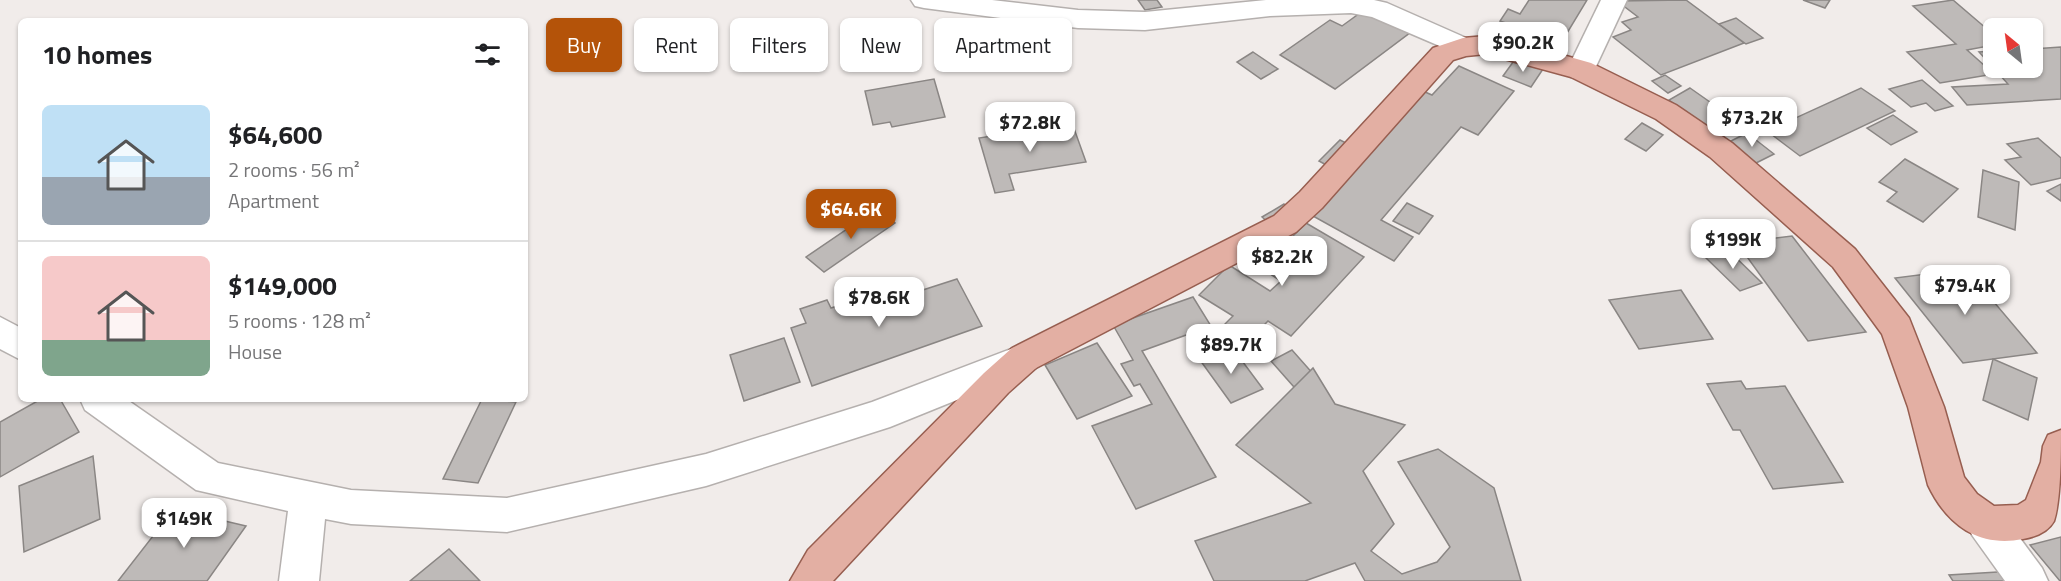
<!DOCTYPE html>
<html lang="en">
<head>
<meta charset="utf-8">
<style>
  :root { --surface:#fff; --page:#f6f6f6; --text:#202124; --muted:#757577; --line:#e0e0e0; --accent:#b45309 }
  body { margin:0; font-family:"Titillium Web",sans-serif; background:var(--page); color:var(--text); height:100vh; display:flex; flex-direction:column; font-size:22px; white-space:nowrap }
  * { box-sizing:border-box; margin:0 }
  p { font-size:20px; color:var(--muted) }
  .icon { flex:none; width:33px; height:33px; fill:none; stroke:currentColor; stroke-width:2; stroke-linecap:round; stroke-linejoin:round }
  .map { position:relative; flex:1; overflow:hidden }
  .panel { position:absolute; left:18px; top:18px; width:510px; height:384px; display:flex; flex-direction:column; background:var(--surface); border-radius:9px; box-shadow:0 2px 4px #0004 }
  .panel>* { flex:none }
  .guide { position:absolute; left:546px; top:18px; width:570px; height:54px; display:flex; gap:12px }
  .needle { width:39px; rotate:331deg }
  .fabs { position:absolute; left:1983px; top:18px; display:grid; gap:12px }
  .fabs a { display:grid; place-items:center; width:60px; height:60px; border-radius:9px; background:var(--surface); box-shadow:0 2px 4px #0004; font-size:30px }
  .price { position:absolute; translate:-50% -51px; padding:0 14px; border-radius:12px; background:#fff; color:#222; font-size:20px; line-height:39px; filter:drop-shadow(0 2px 3px #0008) }
  .price::after { content:''; position:absolute; left:50%; top:36px; width:18px; height:14px; margin-left:-9px; background:inherit; clip-path:polygon(0 0,100% 0,50% 100%) }
  .price.active { background:var(--accent); color:#fff }
  ul { padding:0; list-style:none }
  li { display:flex; align-items:center; gap:18px; height:150px; padding:0 24px }
  li+li { border-top:2px solid var(--line) }
  li span { display:grid; place-items:center; flex:none; width:168px; height:120px; border-radius:9px; color:#555 }
  li>.icon { margin-inline-start:auto }
  span .icon { width:72px; height:72px; fill:#fffc; stroke-width:1 }
  li b { font-size:26px }
  h2 { display:flex; justify-content:space-between; align-items:center; height:72px; padding:0 24px; font-size:26px }
  .chip { padding:0 21px; border-radius:9px; background:var(--surface); box-shadow:0 2px 4px #0004; font-size:21px; line-height:54px }
  .chip.active { background:var(--accent); color:#fff }
  .map>svg:first-child { display:block }
  .building { fill:#bebab8; stroke:#8a8684; stroke-width:1.5 }
  .lines { fill:none; stroke-linecap:round; stroke-linejoin:round }
  .minor-casing { stroke:#b5b0ae; stroke-width:3 }
  .major-casing { stroke:#975e50; stroke-width:3 }
  .minor { fill:#fff; fill-rule:evenodd }
  .major { fill:#e3afa3; fill-rule:evenodd }
</style>
</head>
<body>
<div class="map">
<svg width="2061" height="581" viewBox="0 0 2061 581">
  <rect width="100%" height="100%" fill="#f1ecea"/>
  <g class="building">
    <path d="M1138,0H1157L1162,7L1145,10Z"/>
    <path d="M1529,0H1587L1561,43L1500,21L1508,9L1520,14Z"/>
    <path d="M1686,0L1744,43L1661,75L1613,37L1631,30L1622,22L1638,17L1617,1Z"/>
    <path d="M1803,0H1830L1825,8Z"/>
    <path d="M1953,0L1994,35V45L1967,50L1994,74L1940,83L1907,52L1956,44L1913,6Z"/>
    <path d="M1367,8L1411,32L1335,89L1280,55L1330,20L1342,26Z"/>
    <path d="M1736,18L1763,38L1746,44L1719,24Z"/>
    <path d="M2061,47V99L1967,105L1952,87L2008,84L1979,52L1994,51V68H2032V49Z"/>
    <path d="M1253,52L1278,69L1261,79L1237,62Z"/>
    <path d="M1516,58L1543,69L1531,87L1503,76Z"/>
    <path d="M1459,66L1514,91L1478,135L1461,127L1381,220L1413,237L1394,261L1313,216L1425,92L1432,95Z"/>
    <path d="M1665,75L1681,86L1668,93L1652,81Z"/>
    <path d="M934,79L945,117L892,127L890,122L873,125L865,91Z"/>
    <path d="M1922,80L1953,106L1935,111L1926,103L1911,107L1889,89Z"/>
    <path d="M1690,88L1734,119L1711,131L1669,100Z"/>
    <path d="M1861,88L1895,111L1800,156L1767,131Z"/>
    <path d="M1893,115L1917,132L1891,145L1867,128Z"/>
    <path d="M1072,123L1086,162L1009,174L1014,190L995,193L979,138Z"/>
    <path d="M1642,123L1663,135L1646,151L1625,139Z"/>
    <path d="M1747,133L1774,154L1756,163L1729,142Z"/>
    <path d="M2038,138L2061,158V178L2031,185L2005,160L2021,157L2007,144Z"/>
    <path d="M1340,140L1362,151L1341,173L1319,161Z"/>
    <path d="M1905,159L1958,189L1923,222L1887,201L1897,192L1879,182Z"/>
    <path d="M1983,170L2019,182L2015,230L1978,217Z"/>
    <path d="M2061,184V201L2047,191Z"/>
    <path d="M1407,203L1433,216L1419,234L1393,221Z"/>
    <path d="M1284,204L1304,221L1282,235L1262,217Z"/>
    <path d="M878,208L895,223L824,272L806,257Z"/>
    <path d="M1306,223L1364,257L1291,336L1268,321L1239,351L1214,335L1233,316L1199,295L1229,265L1270,291L1281,281L1261,268Z"/>
    <path d="M1792,236L1866,332L1808,341L1737,243Z"/>
    <path d="M1726,248L1762,283L1740,291L1704,256Z"/>
    <path d="M1966,269L2037,353L1963,363L1895,278Z"/>
    <path d="M957,279L982,326L812,386L791,328L806,323L800,309L827,300L831,308L896,287L901,297Z"/>
    <path d="M1681,290L1713,339L1639,349L1609,300Z"/>
    <path d="M1193,297L1211,326L1142,351L1216,477L1136,509L1092,426L1152,404L1140,384L1134,386L1121,364L1133,360L1113,325Z"/>
    <path d="M784,338L800,382L744,401L730,355Z"/>
    <path d="M1097,343L1132,396L1077,419L1045,365Z"/>
    <path d="M1231,346L1263,389L1231,403L1200,360Z"/>
    <path d="M1292,350L1315,376L1294,387L1271,361Z"/>
    <path d="M1993,359L2037,378L2028,420L1983,400Z"/>
    <path d="M1313,368L1335,404L1405,425L1363,471L1394,524L1371,551L1402,574L1437,562L1450,547L1398,462L1438,449L1494,488L1521,581H1365L1355,563L1305,581H1214L1195,541L1311,503L1236,445Z"/>
    <path d="M1741,381L1746,389L1785,386L1843,482L1773,489L1740,430H1733L1707,384Z"/>
    <path d="M41,399H60L79,432L0,477V422Z"/>
    <path d="M482,399L516,402L478,483L443,479Z"/>
    <path d="M93,456L100,519L24,552L19,486Z"/>
    <path d="M174,509L246,526L207,581H118Z"/>
    <path d="M2061,537V581H2060L2030,545Z"/>
    <path d="M449,549L480,581H410Z"/>
    <path d="M2014,571L2021,581H1953L1949,575Z"/>
  </g>
  <g class="lines">
    <g class="minor-casing">
      <g id="minor">
        <path d="M911,0H992L1078,10L1145,12L1266,0H1374L1387,3L1473,41L1477,47L1473,53L1463,56L1372,17L1351,13L1270,16L1145,30L1078,28L924,8L915,6Z"/>
        <path d="M1601,0H1627L1591,77L1581,79L1571,77L1567,70Z"/>
        <path d="M0,317L21,328V360L0,349Z"/>
        <path d="M1024,344L1036,348L1041,358L1036,368L890,427L706,486L507,532L351,524L325,519L319,581H279L288,511L196,490L85,410L80,399H126L218,463L351,490L507,498L706,454L872,402Z"/>
        <path d="M1986,505L2000,511L2042,568L2048,581H2005L1972,535L1967,523L1972,511Z"/>
      </g>
    </g>
    <g class="major-casing">
      <path id="major" d="M1486,36L1524,44L1591,63L1676,105L1732,143L1855,249L1909,318L1944,407L1964,477L1977,494L1994,506L2018,505L2026,500L2041,462L2043,446L2048,435L2061,430C2061,455 2061,500 2054,521C2048,532 2035,537 2023,539C1979,548 1947,525 1928,485L1908,407L1882,334L1833,267L1710,157L1656,119L1571,77L1486,54L1466,56L1453,60L1322,208L1296,232L1036,368L1008,393L833,581H790L808,550L984,373L1012,348L1274,216L1300,192L1433,48L1463,38Z"/>
    </g>
    <use href="#minor" class="minor"/>
    <use href="#major" class="major"/>
  </g>
</svg>
<div class="fabs">
<a><svg class="needle" viewBox="-14 -14 28 28"><path d="M0-13l5 13h-10z" fill="#e53935"/><path d="M0 13l5-13h-10z" fill="#757577"/></svg></a>
</div>
<b class="price" style="left:1523px;top:73px">$90.2K</b>
<b class="price" style="left:1752px;top:148px">$73.2K</b>
<b class="price" style="left:1030px;top:153px">$72.8K</b>
<b class="price active" style="left:851px;top:240px">$64.6K</b>
<b class="price" style="left:1733px;top:270px">$199K</b>
<b class="price" style="left:1282px;top:287px">$82.2K</b>
<b class="price" style="left:1965px;top:316px">$79.4K</b>
<b class="price" style="left:879px;top:328px">$78.6K</b>
<b class="price" style="left:1231px;top:375px">$89.7K</b>
<b class="price" style="left:184px;top:549px">$149K</b>
<div class="guide">
<a class="chip active">Buy</a>
<a class="chip">Rent</a>
<a class="chip">Filters</a>
<a class="chip">New</a>
<a class="chip">Apartment</a>
</div>
<section class="panel">
<h2>10 homes<svg class="icon" aria-label="filters" viewBox="0 0 24 24"><path d="M4 7h16M4 17h16"/><circle cx="9" cy="7" r="2"/><circle cx="15" cy="17" r="2"/></svg></h2>
<ul>
<li><span style="background:linear-gradient(#bfe0f5 60%,#9aa5b1 0)"><svg class="icon" aria-label="home" viewBox="0 0 24 24"><path d="M3 11l9-7 9 7M6 9v11h12V9"/></svg></span><div><b>$64,600</b><p>2 rooms · 56 m²</p><p>Apartment</p></div></li>
<li><span style="background:linear-gradient(#f6c9c9 70%,#7fa58c 0)"><svg class="icon" aria-label="home" viewBox="0 0 24 24"><path d="M3 11l9-7 9 7M6 9v11h12V9"/></svg></span><div><b>$149,000</b><p>5 rooms · 128 m²</p><p>House</p></div></li>
</ul>
</section>
</div>
</body>
</html>
